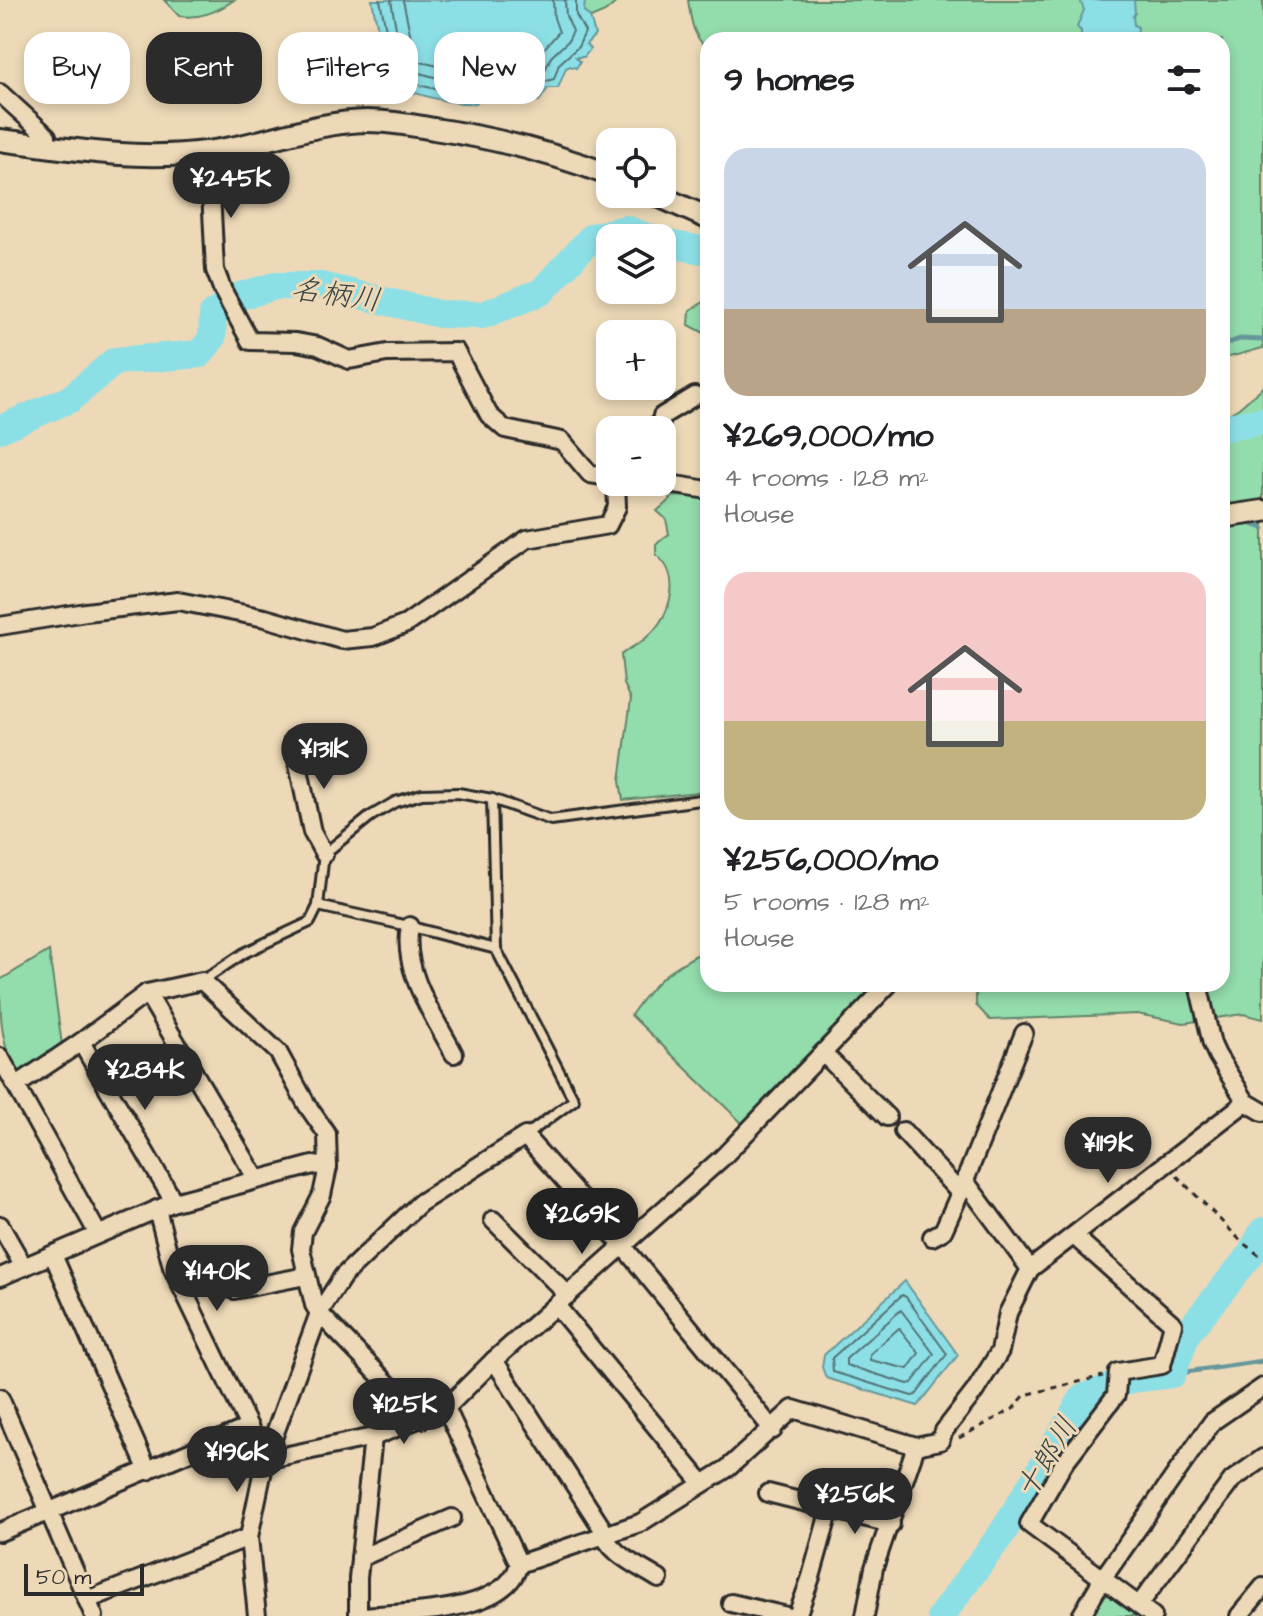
<!DOCTYPE html>
<html lang="en">
<head>
<meta charset="utf-8">
<style>
  :root { --surface:#fff; --page:#f6f6f6; --text:#202124; --muted:#757577; --accent:#2b2b2b }
  body { margin:0; font-family:"Architects Daughter","Klee One",sans-serif; background:var(--page); color:var(--text); height:100vh; display:flex; flex-direction:column; font-size:30px; white-space:nowrap }
  * { box-sizing:border-box; margin:0 }
  p { font-size:26px; color:var(--muted) }
  .icon { flex:none; width:44px; height:44px; fill:none; stroke:currentColor; stroke-width:2; stroke-linecap:round; stroke-linejoin:round }
  .map { position:relative; flex:1; overflow:hidden }
  .side { position:absolute; left:700px; top:32px; width:530px; height:960px; display:flex; flex-direction:column; background:var(--surface); border-radius:24px; box-shadow:0 4px 12px #0003 }
  .side>* { flex:none }
  .banner { position:absolute; left:24px; top:32px; width:556px; height:72px; display:flex; gap:16px }
  .buttons { position:absolute; left:596px; top:128px; display:grid; gap:16px }
  .buttons a { display:grid; place-items:center; width:80px; height:80px; border-radius:16px; background:var(--surface); box-shadow:0 4px 12px #0003; font-size:40px }
  .scale { position:absolute; left:24px; bottom:20px; width:120px; box-sizing:border-box; padding-left:8px; border:4px solid #2b2b2b; border-top:0; font-size:22px; line-height:28px; white-space:nowrap; color:#2b2b2b; -webkit-text-stroke:6px #edd9b7; paint-order:stroke }
  .price { position:absolute; translate:-50% -68px; padding:0 18px; border-radius:28px; background:var(--accent); color:#fff; font-size:26px; line-height:52px; filter:drop-shadow(0 2px 4px #0008) }
  .price::after { content:''; position:absolute; left:50%; top:48px; width:24px; height:18px; margin-left:-12px; background:inherit; clip-path:polygon(0 0,100% 0,50% 100%) }
  .price.selected { background:#222; color:#fff }
  ul { padding:0; list-style:none }
  li { display:grid; align-content:center; gap:16px; height:424px; padding:0 24px }
  li span { display:grid; place-items:center; height:248px; border-radius:24px; color:#555 }
  li>.icon { margin-inline-start:auto }
  span .icon { width:144px; height:144px; fill:#fffc; stroke-width:1 }
  li b { font-size:34px }
  h2 { display:flex; justify-content:space-between; align-items:center; height:96px; padding:0 24px; font-size:34px }
  .pill { padding:0 28px; border-radius:24px; background:var(--surface); box-shadow:0 4px 12px #0003; font-size:28px; line-height:72px }
  .pill.selected { background:var(--accent); color:#fff }
  .map>svg:first-child { display:block }
  .green { fill:#93dcab; stroke:#5f846b; stroke-width:2 }
  .water { fill:#8ddfe6; stroke:#66979b; stroke-width:2 }
  .lines { fill:none; stroke-linecap:round; stroke-linejoin:round }
  .shore { stroke:#527376; stroke-width:2 }
  .stream { stroke:#66979b; stroke-width:5 }
  .river { stroke:#8ddfe6; stroke-width:28 }
  .service-casing { stroke:#2b2b2b; stroke-width:14 }
  .minor-casing { stroke:#2b2b2b; stroke-width:22 }
  .tertiary-casing { stroke:#2b2b2b; stroke-width:26 }
  .path { stroke:#2b2b2b; stroke-width:3; stroke-dasharray:6 6; stroke-linecap:butt }
  .service { stroke:#edd9b7; stroke-width:8 }
  .minor { stroke:#edd9b7; stroke-width:16 }
  .tertiary { stroke:#edd9b7; stroke-width:20 }
  .labels { text-anchor:middle; dominant-baseline:central; stroke-width:6; stroke-linejoin:round; paint-order:stroke }
  .water-label { font-size:30px; font-style:italic; fill:#3a4647; stroke:#edd9b7 }
</style>
</head>
<body>
<div class="map">
<svg width="1263" height="1616" viewBox="0 0 1263 1616">
  <rect width="100%" height="100%" fill="#edd9b7"/>
  <filter id="ink" filterUnits="userSpaceOnUse"><feTurbulence type="fractalNoise" baseFrequency=".0125" numOctaves="2"/><feDisplacementMap in="SourceGraphic" scale="16" xChannelSelector="R" yChannelSelector="G"/><feConvolveMatrix kernelMatrix="1 2 1 2 8 2 1 2 1" color-interpolation-filters="sRGB"/></filter>
  <g filter="url(#ink)">
    <g class="green">
      <path d="M164,0H234C217,12 200,19 179,16Z"/>
      <path d="M578,0H619L605,12L586,20Z"/>
      <path d="M688,0H1092L1091,40H708V48C692,37 691,18 688,0Z"/>
      <path d="M1122,0H1263V348L1222,359V40H1126Z"/>
      <path d="M704,302H708V335L689,325L690,310Z"/>
      <path d="M1263,387V1019L1243,1014L1184,1023L1137,1014L990,1020L976,1005V987L980,984H1222V418L1239,408Z"/>
      <path d="M674,496L708,498V791L623,800L620,781L631,699L624,684L621,655C629,648 640,644 647,637C671,617 683,575 656,555V544L669,534L666,519L657,511Z"/>
      <path d="M708,949V984H877L744,1125L631,1015C656,979 669,969 708,949Z"/>
      <path d="M49,951L62,1045L19,1072C0,1051 0,1010 0,980Z"/>
      <path d="M1106,1594L1137,1616H1093Z"/>
    </g>
    <g class="water">
      <path d="M372,0H585L584,12L590,17L595,35L586,44L590,49L584,57H576L580,62L576,68L570,66L566,68L558,88H548L539,101L503,98L498,95L488,100L481,98L476,103C454,105 409,94 392,82L384,61Z"/>
      <path d="M1080,0H1134L1135,13L1133,16L1134,25L1138,27L1137,40H1081V31L1077,27L1084,10Z"/>
      <path d="M905,1281L958,1355L918,1406L826,1378L822,1367L824,1355Z"/>
    </g>
    <g class="lines">
      <g class="shore">
        <path d="M380,0L392,59L399,77L414,84L467,96L497,87L532,93L543,82L554,79L559,64L578,47L585,32L576,15V0"/>
        <path d="M391,0L401,57L407,70L467,85L496,77L527,83L545,70L551,57L568,41L573,31L566,16L565,0"/>
        <path d="M403,0L416,61L465,72L498,65L523,70C536,59 547,45 559,32L554,18L553,0"/>
        <path d="M902,1295L906,1297L947,1354L916,1395L912,1396L833,1372L832,1358Z"/>
        <path d="M901,1310L934,1354L912,1383L908,1384L846,1365V1359Z"/>
        <path d="M899,1328L919,1353L908,1369L870,1360V1354Z"/>
      </g>
      <g class="stream">
        <path d="M1222,345L1240,339L1263,340"/>
        <path d="M1254,525L1263,528"/>
        <path d="M1172,1374L1263,1361"/>
      </g>
      <g class="river">
        <path d="M662,243L708,251"/>
        <path d="M1222,428L1263,421"/>
        <path d="M0,429L70,399L115,361L200,354L212,338L213,314L240,296L275,286H322L439,314L483,315L541,292L592,237L626,229L650,238"/>
        <path d="M941,1616L1003,1532L1083,1398L1131,1379L1172,1374L1187,1333L1251,1254L1263,1231"/>
      </g>
      <g class="service-casing">
        <g id="service">
          <path d="M492,799L496,949L574,1100L525,1136"/>
          <path d="M318,906L404,925L496,949"/>
          <path d="M202,981L244,953L310,922L318,906L324,854L371,816L395,802L422,794L458,793L492,799L551,820L708,799"/>
        </g>
      </g>
      <g class="minor-casing">
        <g id="minor">
          <path d="M0,93L47,136L46,146"/>
          <path d="M209,152L215,270L223,291L250,341L296,342L318,346L349,360L387,353L456,352L489,415L505,429L562,441L590,474L610,477"/>
          <path d="M660,430L662,416L695,396"/>
          <path d="M656,482L708,490"/>
          <path d="M0,626L86,612L178,601L265,618L342,640L373,637L406,624L527,539L608,525L617,507L616,482"/>
          <path d="M293,740L312,832L324,854"/>
          <path d="M410,926C401,970 434,1016 454,1054"/>
          <path d="M1198,984L1212,1044L1217,1055L1246,1102L1263,1112"/>
          <path d="M147,993L256,1178"/>
          <path d="M81,1042L174,1202"/>
          <path d="M823,1053L887,1117"/>
          <path d="M0,1057L98,1234"/>
          <path d="M17,1085L81,1042L147,993L202,981L278,1052L307,1105L327,1134L328,1167L322,1195L303,1232L301,1249L314,1305L319,1313L422,1419"/>
          <path d="M903,1131L960,1193"/>
          <path d="M965,1181L1030,1269"/>
          <path d="M157,1209L172,1267L265,1460"/>
          <path d="M493,1220L568,1295"/>
          <path d="M0,1225L24,1267"/>
          <path d="M1074,1236L1173,1324L1162,1365L1118,1372L1116,1395L1064,1463L1029,1524L1153,1616"/>
          <path d="M932,1237L943,1231L960,1193L1024,1033"/>
          <path d="M53,1255L148,1471"/>
          <path d="M0,1277L174,1202L313,1165L328,1167"/>
          <path d="M234,1290L306,1276"/>
          <path d="M556,1305L702,1483"/>
          <path d="M494,1360L602,1528C606,1553 639,1566 659,1579"/>
          <path d="M0,1398L94,1616"/>
          <path d="M265,1460L373,1437L446,1408L494,1360L723,1157L889,984"/>
          <path d="M768,1493L891,1524"/>
          <path d="M0,1532L249,1427"/>
          <path d="M360,1558L452,1518"/>
          <path d="M519,1564L640,1523L728,1468L793,1409L916,1446L940,1441L944,1431L975,1391L1000,1351L1008,1313L1030,1269L1246,1102"/>
          <path d="M87,1600L249,1537"/>
          <path d="M731,1603L787,1616"/>
          <path d="M1139,1605L1232,1480L1263,1458"/>
          <path d="M257,1616L249,1537L265,1460L319,1313L343,1276L420,1203L525,1136L623,1246L773,1430"/>
          <path d="M358,1616V1578L373,1437"/>
          <path d="M364,1616C406,1612 506,1614 519,1564L446,1408"/>
          <path d="M797,1616L811,1577L830,1509"/>
          <path d="M865,1616L874,1568L916,1446"/>
          <path d="M1081,1616L1103,1578L1212,1422L1263,1387"/>
          <path d="M1239,1616L1263,1587"/>
        </g>
      </g>
      <g class="tertiary-casing">
        <g id="tertiary">
          <path d="M0,140C69,149 136,161 206,152C261,146 311,122 367,121C389,121 412,125 434,129C494,138 553,153 610,175"/>
          <path d="M654,194L708,218"/>
          <path d="M1222,517L1263,511"/>
        </g>
      </g>
      <g class="path">
        <path d="M1177,1176L1243,1243L1263,1258"/>
        <path d="M959,1438L1013,1409L1025,1395L1103,1376"/>
      </g>
      <use href="#service" class="service"/>
      <use href="#minor" class="minor"/>
      <use href="#tertiary" class="tertiary"/>
    </g>
  </g>
  <g class="labels">
    <g class="water-label">
      <text transform="translate(336 295) rotate(8)">名柄川</text>
      <text transform="translate(1047 1458) rotate(-59)">十郎川</text>
    </g>
  </g>
</svg>
<div class="buttons">
<a><svg class="icon" aria-label="locate" viewBox="0 0 24 24"><circle cx="12" cy="12" r="6"/><path d="M12 2v4M12 18v4M2 12h4M18 12h4"/></svg></a>
<a><svg class="icon" aria-label="layers" viewBox="0 0 24 24"><path d="M12 4l9 5-9 5-9-5zM3 14l9 5 9-5"/></svg></a>
<a>+</a>
<a>−</a>
</div>
<div class="scale">50 m</div>
<b class="price" style="left:231px;top:220px">¥245K</b>
<b class="price" style="left:324px;top:791px">¥131K</b>
<b class="price" style="left:145px;top:1112px">¥284K</b>
<b class="price" style="left:1108px;top:1185px">¥119K</b>
<b class="price selected" style="left:582px;top:1256px">¥269K</b>
<b class="price" style="left:217px;top:1313px">¥140K</b>
<b class="price" style="left:404px;top:1446px">¥125K</b>
<b class="price" style="left:237px;top:1494px">¥196K</b>
<b class="price" style="left:855px;top:1536px">¥256K</b>
<div class="banner">
<a class="pill">Buy</a>
<a class="pill selected">Rent</a>
<a class="pill">Filters</a>
<a class="pill">New</a>
</div>
<section class="side">
<h2>9 homes<svg class="icon" aria-label="filters" viewBox="0 0 24 24"><path d="M4 7h16M4 17h16"/><circle cx="9" cy="7" r="2"/><circle cx="15" cy="17" r="2"/></svg></h2>
<ul>
<li><span style="background:linear-gradient(#c9d6e8 65%,#b9a48a 0)"><svg class="icon" aria-label="home" viewBox="0 0 24 24"><path d="M3 11l9-7 9 7M6 9v11h12V9"/></svg></span><div><b>¥269,000/mo</b><p>4 rooms · 128 m²</p><p>House</p></div></li>
<li><span style="background:linear-gradient(#f6c9c9 60%,#c2b280 0)"><svg class="icon" aria-label="home" viewBox="0 0 24 24"><path d="M3 11l9-7 9 7M6 9v11h12V9"/></svg></span><div><b>¥256,000/mo</b><p>5 rooms · 128 m²</p><p>House</p></div></li>
</ul>
</section>
</div>
</body>
</html>
